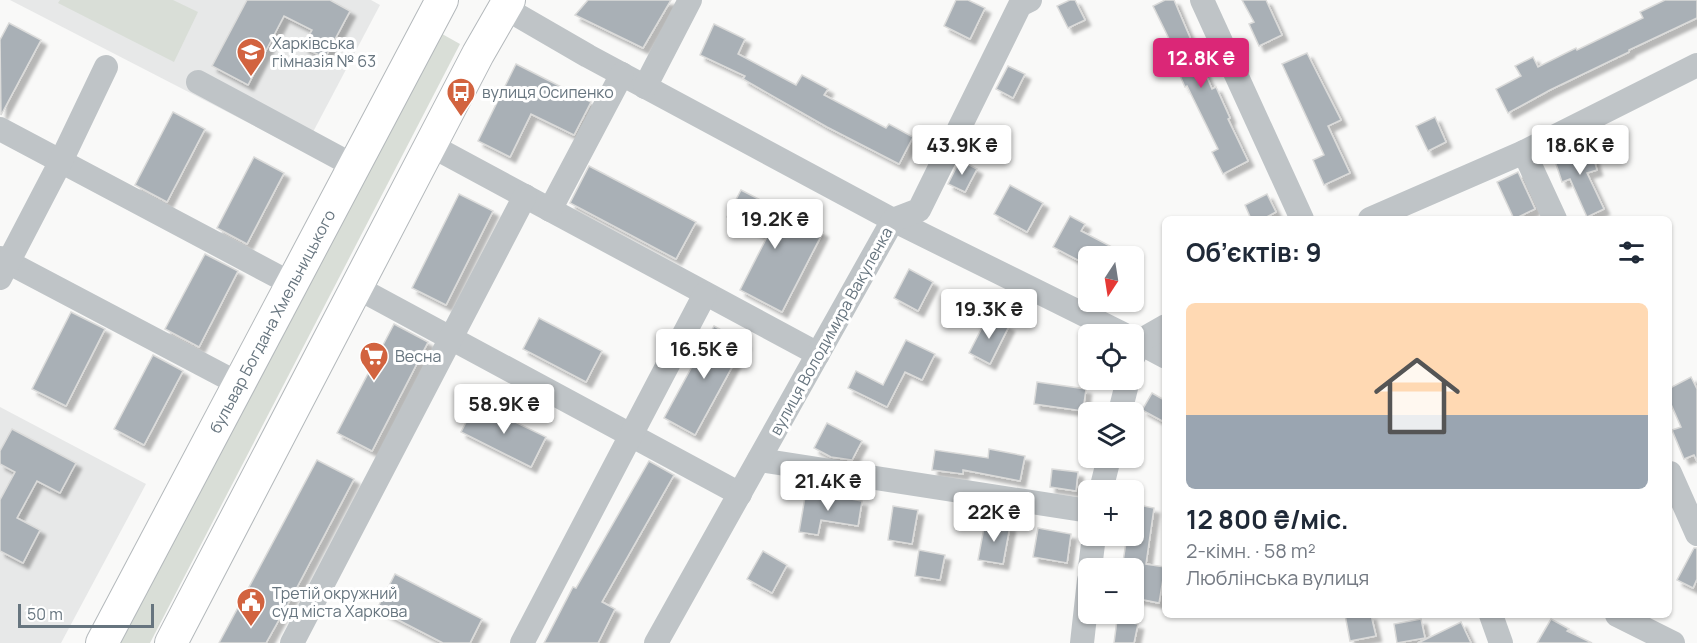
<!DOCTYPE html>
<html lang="uk">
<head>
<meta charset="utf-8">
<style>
  :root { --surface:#fff; --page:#f2f2f3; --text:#1f2937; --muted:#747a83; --line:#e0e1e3; --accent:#db2777 }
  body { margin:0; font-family:Manrope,sans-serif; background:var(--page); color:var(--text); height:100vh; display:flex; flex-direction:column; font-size:22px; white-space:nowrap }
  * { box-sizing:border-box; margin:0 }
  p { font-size:20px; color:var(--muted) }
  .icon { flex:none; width:33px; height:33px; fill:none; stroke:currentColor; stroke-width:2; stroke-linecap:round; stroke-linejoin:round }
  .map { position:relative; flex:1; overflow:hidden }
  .panel { position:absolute; left:1162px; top:216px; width:510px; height:402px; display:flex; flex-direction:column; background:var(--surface); border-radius:9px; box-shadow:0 2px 4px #0004 }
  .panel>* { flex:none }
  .needle { width:39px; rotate:192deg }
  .fabs { position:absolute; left:1078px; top:246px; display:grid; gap:12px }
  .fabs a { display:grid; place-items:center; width:66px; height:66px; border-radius:9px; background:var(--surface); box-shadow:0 2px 4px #0004; font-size:30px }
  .scale { position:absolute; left:18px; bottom:15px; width:136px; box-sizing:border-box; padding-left:6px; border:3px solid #67757f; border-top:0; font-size:16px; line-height:21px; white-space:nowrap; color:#67757f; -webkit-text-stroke:4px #fff; paint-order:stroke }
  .price { position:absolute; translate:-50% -51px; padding:0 14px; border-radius:6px; background:#fff; color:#222; font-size:20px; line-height:39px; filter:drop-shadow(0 2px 3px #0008) }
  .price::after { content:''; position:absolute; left:50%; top:36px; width:18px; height:14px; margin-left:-9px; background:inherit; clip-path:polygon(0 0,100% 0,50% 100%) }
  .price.selected { background:var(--accent); color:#fff }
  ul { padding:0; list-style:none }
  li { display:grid; align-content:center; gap:12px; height:318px; padding:0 24px }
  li+li { border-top:2px solid var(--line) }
  li span { display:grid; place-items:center; height:186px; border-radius:9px; color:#555 }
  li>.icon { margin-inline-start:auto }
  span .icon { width:108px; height:108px; fill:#fffc; stroke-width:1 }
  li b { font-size:26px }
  h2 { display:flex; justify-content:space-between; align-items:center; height:72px; padding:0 24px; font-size:26px }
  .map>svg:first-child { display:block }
  .built { fill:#e7e8e8 }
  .green { fill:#d9ded7 }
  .building { fill:#a9b0b6; stroke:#dbdbda; stroke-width:1.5; filter:url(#shadow) }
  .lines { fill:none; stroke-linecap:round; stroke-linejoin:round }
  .major-casing { stroke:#b3b8bb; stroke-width:34 }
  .minor { stroke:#bfc4c7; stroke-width:24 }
  .major { stroke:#fff; stroke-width:32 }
  .labels { text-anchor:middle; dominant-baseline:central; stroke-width:6; stroke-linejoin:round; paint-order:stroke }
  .poi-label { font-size:16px; fill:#67757f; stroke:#fff; text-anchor:start }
  .street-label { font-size:16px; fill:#67757f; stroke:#fff }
</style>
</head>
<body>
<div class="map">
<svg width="1697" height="643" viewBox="0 0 1697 643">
  <defs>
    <filter id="shadow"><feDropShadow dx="5.5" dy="5.5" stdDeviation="1.5" flood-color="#0004"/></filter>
  </defs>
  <rect width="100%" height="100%" fill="#f9f9f8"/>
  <g class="built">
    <path d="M10,0H371L380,5L303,151Z"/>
    <path d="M0,407L146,484L61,643H0Z"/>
  </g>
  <g class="green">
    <path d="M60,0H173L198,12L174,62L58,3Z"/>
    <path d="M435,30L460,44L150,643H113Z"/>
  </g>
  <g class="building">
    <path d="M247,0H330L350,11L325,58L303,47L312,30L284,16L248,85L212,66Z"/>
    <path d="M588,0H671L643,48L575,15Z"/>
    <path d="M956,0H968L985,8L970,39L944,26Z"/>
    <path d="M1070,0H1075L1085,20L1068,28L1057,6Z"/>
    <path d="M1165,0H1174L1212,89L1216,87L1230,118L1228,119L1248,161L1223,174L1212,152L1218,149L1187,86L1185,87L1171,55L1176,53L1153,6Z"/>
    <path d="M1242,0H1266L1282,35L1259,46L1249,24L1254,22Z"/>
    <path d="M1665,0H1697V18L1629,50V52L1550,90L1508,113L1496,89L1521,76L1515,66L1533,57L1538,67L1576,48L1577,50L1643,18L1640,12Z"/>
    <path d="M9,23L41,40L1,115L0,40Z"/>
    <path d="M714,24L745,39L738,54L796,85L802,75L828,89L824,95L886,128L889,124L913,137L899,164L827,127L743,79L745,76L700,55Z"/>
    <path d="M1307,53L1341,120L1328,126L1350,173L1324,185L1313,160L1324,155L1282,64Z"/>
    <path d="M516,64L591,102L574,135L531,114L510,157L478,141Z"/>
    <path d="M1008,66L1025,74L1013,98L996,89Z"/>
    <path d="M173,112L205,129L167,202L135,185Z"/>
    <path d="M1435,117L1446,142L1428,151L1416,126Z"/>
    <path d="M1589,143L1597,170L1587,173L1604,209L1587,217L1570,179L1562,182L1553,155Z"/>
    <path d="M254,157L284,173L247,244L217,228Z"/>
    <path d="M960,160L977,169L965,192L948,184Z"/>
    <path d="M589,166L696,222L676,259L570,203Z"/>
    <path d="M1518,172L1535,209L1514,219L1497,182Z"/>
    <path d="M1010,185L1043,203L1027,232L994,214Z"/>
    <path d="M741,190L823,232L782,312L740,290L767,237L727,217Z"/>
    <path d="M459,194L493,211L446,305L412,288Z"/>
    <path d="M1267,194L1276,212L1263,219H1251L1245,205Z"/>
    <path d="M1070,216L1085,224L1081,231L1129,256H1089V266L1053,247Z"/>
    <path d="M205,254L238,271L199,347L165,329Z"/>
    <path d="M909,269L933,282L918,311L894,298Z"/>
    <path d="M71,312L105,329L66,406L32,389Z"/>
    <path d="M988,316L1009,326L990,364L969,353Z"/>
    <path d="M539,318L602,351L586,382L523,349Z"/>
    <path d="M394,324L428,342L372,451L337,433Z"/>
    <path d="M714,326L745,343L695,435L664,418Z"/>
    <path d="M906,340L935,354L922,380L905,372L887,407L848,388L856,371L883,385Z"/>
    <path d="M153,355L183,371L144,445L114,429Z"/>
    <path d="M1691,377L1697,389V461L1694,455L1684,459L1672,430L1681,427L1670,402V388Z"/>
    <path d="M1037,382L1086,389L1083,411L1034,404Z"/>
    <path d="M1152,393L1166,401V423L1142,410Z"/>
    <path d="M476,403L546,437L531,467L461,432Z"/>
    <path d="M827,423L862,441L852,460L831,457L814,448Z"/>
    <path d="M12,429L76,463L60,493L37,481L17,518L40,530L23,563L0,551V500L15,472L0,464V451Z"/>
    <path d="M989,449L1025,456L1020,481L963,470V474L932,470L935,450L988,458Z"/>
    <path d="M317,460L354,479L294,593L266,643H219Z"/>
    <path d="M649,461L674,475L602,602L615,609L598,643H544L573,587L576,588Z"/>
    <path d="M1052,469L1078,472L1076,491L1050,487Z"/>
    <path d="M806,491L862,501L858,526L821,520L818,535L799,532Z"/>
    <path d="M1134,504L1154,508L1146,564L1165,567L1159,603L1134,598V568H1122L1127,536H1134Z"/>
    <path d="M893,506L918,510L912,544L888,540Z"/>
    <path d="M985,522L1010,526L1003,564L978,560Z"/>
    <path d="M1038,528L1071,534L1067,563L1033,557Z"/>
    <path d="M1694,548H1697V579L1693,588L1677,580Z"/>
    <path d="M919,550L945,555L940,580L915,576Z"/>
    <path d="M763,551L787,565L772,593L747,579Z"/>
    <path d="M395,574L482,619L470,643H443L377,609Z"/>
    <path d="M1345,615H1371L1376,636L1350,641Z"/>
    <path d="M1421,619L1425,638L1397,643L1394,624Z"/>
    <path d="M1551,619L1569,629L1567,631L1592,643H1537Z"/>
    <path d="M1117,620L1138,624L1134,643H1114Z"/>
    <path d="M1461,622L1471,643H1418Z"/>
  </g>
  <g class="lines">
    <g class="major-casing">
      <g id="major">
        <path id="s1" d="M102,643L442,0"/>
        <path d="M171,643L478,54L509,0"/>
      </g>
    </g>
    <g class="minor">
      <path d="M1202,0L1302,219"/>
      <path d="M505,8L588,56L893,220L1123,334"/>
      <path d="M198,82L354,166"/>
      <path d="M645,87L690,0"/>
      <path d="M0,129L292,284"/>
      <path d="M430,145L818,354"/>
      <path d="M1524,152L1555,219"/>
      <path d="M550,210L622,74"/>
      <path d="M1370,219L1524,152L1697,65"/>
      <path d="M0,258L239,384"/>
      <path d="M0,278L61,161L106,67"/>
      <path d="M356,287L740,494"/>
      <path d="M1134,340L1166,357"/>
      <path d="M1134,356L1138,342L1166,326"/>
      <path d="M1120,412L1128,380"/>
      <path d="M759,460L1089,511"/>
      <path d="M1670,473L1697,534"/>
      <path d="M1101,490L1109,458"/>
      <path d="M1090,568L1094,536"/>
      <path d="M1491,615L1501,643"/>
      <path d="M1617,615L1673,643"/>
      <path d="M292,643L525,196"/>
      <path d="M522,643L705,294"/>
      <path d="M656,643L893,220L919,210L1020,5L1030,0"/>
      <path d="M1082,643L1089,580"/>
    </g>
    <use href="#major" class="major"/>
  </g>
  <defs>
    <g id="school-pin" transform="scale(1.5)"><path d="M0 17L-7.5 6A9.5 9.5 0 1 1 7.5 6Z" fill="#d2633f" stroke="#fff"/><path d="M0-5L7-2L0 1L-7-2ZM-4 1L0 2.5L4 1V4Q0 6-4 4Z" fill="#fff"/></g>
    <g id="bus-pin" transform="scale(1.5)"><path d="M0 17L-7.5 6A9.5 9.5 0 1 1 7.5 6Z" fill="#d2633f" stroke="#fff"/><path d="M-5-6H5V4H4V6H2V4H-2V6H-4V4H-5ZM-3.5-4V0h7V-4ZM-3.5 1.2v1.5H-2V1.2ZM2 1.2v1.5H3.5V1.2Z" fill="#fff"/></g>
    <g id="supermarket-pin" transform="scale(1.5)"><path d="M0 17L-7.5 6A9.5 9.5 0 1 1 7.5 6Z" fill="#d2633f" stroke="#fff"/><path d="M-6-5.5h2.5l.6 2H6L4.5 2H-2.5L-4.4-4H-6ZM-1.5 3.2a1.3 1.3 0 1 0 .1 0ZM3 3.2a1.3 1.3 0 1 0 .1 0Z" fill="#fff"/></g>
    <g id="civic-pin" transform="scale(1.5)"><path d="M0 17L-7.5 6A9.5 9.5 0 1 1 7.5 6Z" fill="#d2633f" stroke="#fff"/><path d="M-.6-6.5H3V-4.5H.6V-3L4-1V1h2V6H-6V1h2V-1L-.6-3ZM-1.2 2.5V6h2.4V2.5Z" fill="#fff"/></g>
  </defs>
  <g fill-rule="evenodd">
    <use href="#school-pin" x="251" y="52"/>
    <use href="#bus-pin" x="461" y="92"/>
    <use href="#supermarket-pin" x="374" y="356"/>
    <use href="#civic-pin" x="251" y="602"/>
  </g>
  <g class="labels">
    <g class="poi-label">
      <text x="272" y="43">Харківська<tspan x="272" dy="18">гімназія № 63</tspan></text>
      <text x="482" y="92">вулиця Осипенко</text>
      <text x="395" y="356">Весна</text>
      <text x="272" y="593">Третій окружний<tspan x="272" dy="18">суд міста Харкова</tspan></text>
    </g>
    <g class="street-label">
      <text stroke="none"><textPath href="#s1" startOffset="364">бульвар Богдана Хмельницького</textPath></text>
      <text transform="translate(831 331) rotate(-61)">вулиця Володимира Вакуленка</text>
    </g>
  </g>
</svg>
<div class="fabs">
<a><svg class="needle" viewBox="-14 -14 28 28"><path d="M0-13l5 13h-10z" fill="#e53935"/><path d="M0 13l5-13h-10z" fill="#747a83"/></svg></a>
<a><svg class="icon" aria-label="locate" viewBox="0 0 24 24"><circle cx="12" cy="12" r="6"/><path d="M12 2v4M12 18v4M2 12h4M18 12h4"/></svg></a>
<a><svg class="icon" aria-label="layers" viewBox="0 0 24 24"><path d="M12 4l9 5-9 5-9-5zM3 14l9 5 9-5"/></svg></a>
<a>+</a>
<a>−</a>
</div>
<div class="scale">50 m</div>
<b class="price selected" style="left:1201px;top:89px">12.8K ₴</b>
<b class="price" style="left:962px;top:176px">43.9K ₴</b>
<b class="price" style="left:1580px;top:176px">18.6K ₴</b>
<b class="price" style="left:775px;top:250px">19.2K ₴</b>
<b class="price" style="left:989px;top:340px">19.3K ₴</b>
<b class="price" style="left:704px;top:380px">16.5K ₴</b>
<b class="price" style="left:504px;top:435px">58.9K ₴</b>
<b class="price" style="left:828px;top:512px">21.4K ₴</b>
<b class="price" style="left:994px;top:543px">22K ₴</b>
<section class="panel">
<h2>Об’єктів: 9<svg class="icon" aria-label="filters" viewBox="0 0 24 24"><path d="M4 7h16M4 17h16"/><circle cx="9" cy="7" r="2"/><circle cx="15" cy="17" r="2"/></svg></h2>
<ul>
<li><span style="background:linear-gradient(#ffd9b3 60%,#9aa5b1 0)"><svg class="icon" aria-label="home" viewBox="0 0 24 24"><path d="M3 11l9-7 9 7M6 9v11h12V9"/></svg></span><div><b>12 800 ₴/міс.</b><p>2-кімн. · 58 m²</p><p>Люблінська вулиця</p></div></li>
</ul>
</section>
</div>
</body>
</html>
